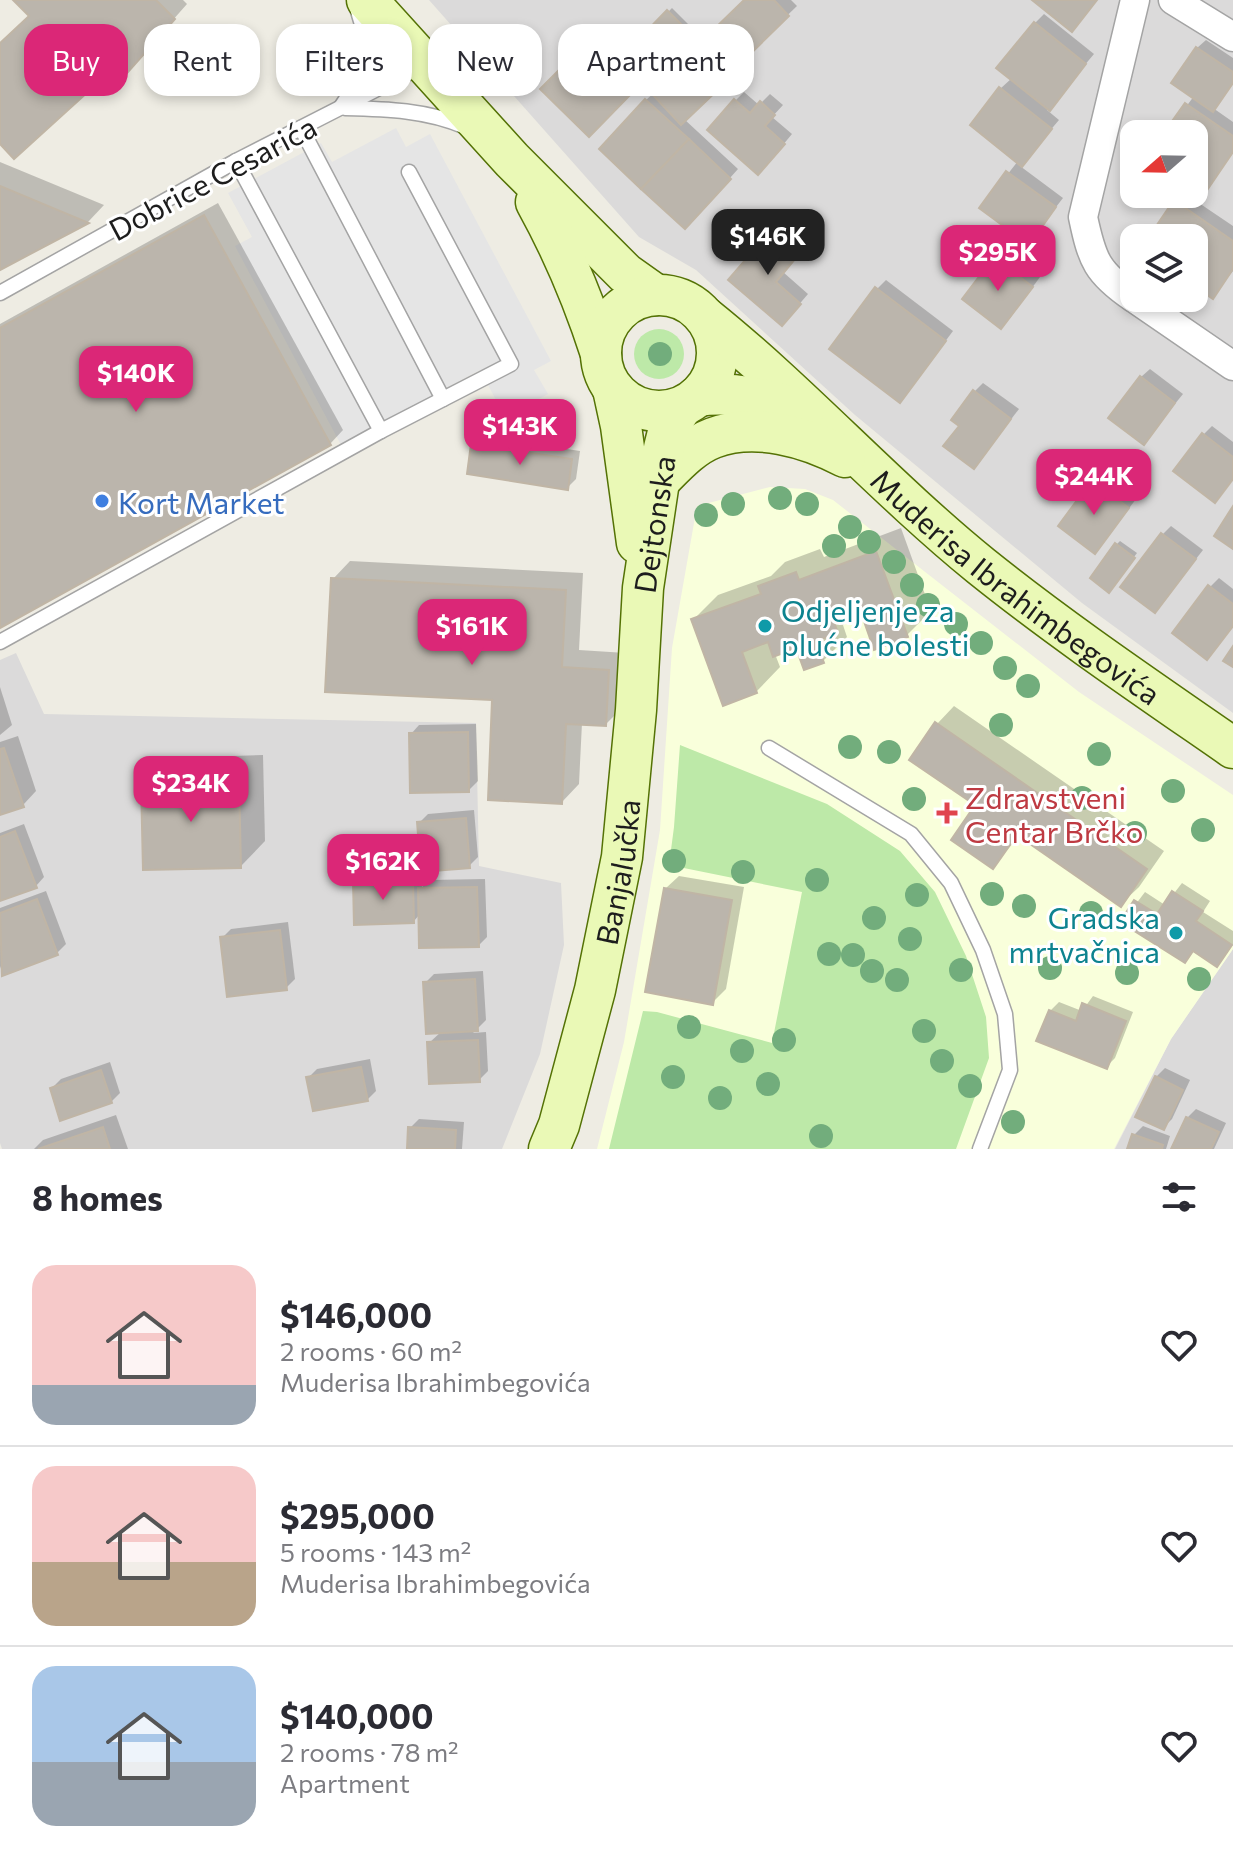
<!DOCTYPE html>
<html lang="en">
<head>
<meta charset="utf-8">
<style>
  :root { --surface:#fff; --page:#f2f2f3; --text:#2b2b33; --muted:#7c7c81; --line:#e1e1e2; --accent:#db2777 }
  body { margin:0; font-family:Commissioner,sans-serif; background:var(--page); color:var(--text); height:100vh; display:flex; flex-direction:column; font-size:30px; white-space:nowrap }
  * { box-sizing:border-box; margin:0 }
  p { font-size:26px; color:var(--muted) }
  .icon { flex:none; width:44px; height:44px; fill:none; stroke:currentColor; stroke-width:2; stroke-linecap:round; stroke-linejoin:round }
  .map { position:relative; height:1149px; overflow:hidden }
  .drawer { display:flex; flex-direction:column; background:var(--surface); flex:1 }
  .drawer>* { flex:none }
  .guide { position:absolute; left:24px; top:24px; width:800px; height:72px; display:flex; gap:16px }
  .needle { width:52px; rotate:250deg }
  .tools { position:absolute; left:1120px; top:120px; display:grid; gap:16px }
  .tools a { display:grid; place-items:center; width:88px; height:88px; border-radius:16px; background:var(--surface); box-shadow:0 4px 12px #0003; font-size:40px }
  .price { position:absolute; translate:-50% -68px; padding:0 18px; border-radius:16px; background:var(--accent); color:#fff; font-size:26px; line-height:52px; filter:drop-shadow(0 2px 4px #0008) }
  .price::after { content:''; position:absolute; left:50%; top:48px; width:24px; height:18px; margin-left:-12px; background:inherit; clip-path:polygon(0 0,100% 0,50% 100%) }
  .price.current { background:#222; color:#fff }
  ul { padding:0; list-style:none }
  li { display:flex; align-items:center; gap:24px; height:200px; padding:0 32px }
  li+li { border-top:2px solid var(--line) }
  li span { display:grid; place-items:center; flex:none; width:224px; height:160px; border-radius:24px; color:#555 }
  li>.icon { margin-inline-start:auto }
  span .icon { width:96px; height:96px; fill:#fffc; stroke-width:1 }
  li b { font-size:34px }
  h2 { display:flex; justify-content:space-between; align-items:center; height:96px; padding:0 32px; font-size:34px }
  .pill { padding:0 28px; border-radius:24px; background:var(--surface); box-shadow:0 4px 12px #0003; font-size:28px; line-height:72px }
  .pill.current { background:var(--accent); color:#fff }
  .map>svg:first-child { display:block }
  .residential { fill:#dbdada; fill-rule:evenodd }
  .education { fill:#f9ffdb }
  .grass { fill:#bde9a8 }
  .parking { fill:#e5e5e5 }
  .shadow { fill:#0003 }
  .building { fill:#bbb5ac; stroke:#c0b5a5; stroke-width:2 }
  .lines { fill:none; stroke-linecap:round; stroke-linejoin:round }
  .lane-casing { stroke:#a4a4a4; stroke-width:17 }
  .street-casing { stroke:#a4a4a4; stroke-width:31 }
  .secondary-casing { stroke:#547205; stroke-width:43 }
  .lane { stroke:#fff; stroke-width:14 }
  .street { stroke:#fff; stroke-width:28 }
  .secondary { stroke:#eaf9b6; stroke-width:40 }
  .tree { fill:#72ad7c }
  .shop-dot { fill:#3f7fe0; stroke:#fff; stroke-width:3 }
  .culture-dot { fill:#0f9aa8; stroke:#fff; stroke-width:3 }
  .health-dot { fill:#e0444e; stroke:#fff; stroke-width:3 }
  .labels { text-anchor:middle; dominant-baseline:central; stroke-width:6; stroke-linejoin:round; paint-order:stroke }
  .street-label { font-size:30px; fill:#1d1d1d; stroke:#fff }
  .shop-label { font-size:30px; fill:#366cbe; stroke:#fff; text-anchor:start }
  .culture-label { font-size:30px; fill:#0d838f; stroke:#fff; text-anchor:start }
  .health-label { font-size:30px; fill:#be3a42; stroke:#fff; text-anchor:start }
</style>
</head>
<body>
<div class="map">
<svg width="1233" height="1149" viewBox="0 0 1233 1149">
  <rect width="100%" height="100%" fill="#eeece3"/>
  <g class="residential">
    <path d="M429,0H1233V713L1082,603L855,415L696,270L639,237ZM1134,134H1194V194H1134ZM1134,238H1194V298H1134Z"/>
    <path d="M16,653L44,714L476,723L479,866L561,883L564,945L540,1054L502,1149H2L0,1143V660Z"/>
    <path d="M1233,949V1149H1115L1171,1039Z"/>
  </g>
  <path class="education" d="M770,487L805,489L833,500L1079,692L1233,795V949L1171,1039L1114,1149H597L624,1042L660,830L672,648L697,506Z"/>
  <g class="grass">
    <circle cx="659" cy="354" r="25"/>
    <path d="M680,745L827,804L900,851L935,892L966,956L986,1017L989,1058L956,1149H609L643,1011L657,1012L772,1043L802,892L669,865L674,827Z"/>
  </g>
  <path class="parking" d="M396,128L406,147L430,134L551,361L534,370L548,394L505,417L480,370L341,445L235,246L252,237L228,193L321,143L332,162Z"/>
  <g class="shadow">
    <path d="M16,0H183L187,4L126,73L101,78L0,142V44L31,16Z"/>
    <path d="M746,0H791L797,6L740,61Z"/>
    <path d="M672,8L688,24L656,57L640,41Z"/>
    <path d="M1044,14L1094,54L1047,110L1059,120L1020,166L1063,198L1029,242L982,207L1018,161L1000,89L1012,78L1035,23Z"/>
    <path d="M1206,40L1233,58V84L1213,108L1233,122V153L1196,201L1233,226V271L1212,297L1194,284V238H1150L1176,201L1183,194H1194V134H1166L1194,96L1197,48Z"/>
    <path d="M704,47L730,75L684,119L738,169L694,218L602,149L646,100Z"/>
    <path d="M579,52L606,79L619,66L638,84L589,134L543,89Z"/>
    <path d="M744,92L759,105L770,94L783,105L772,117L792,134L767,164L736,100Z"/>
    <path d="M0,162L104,205L88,222L0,268Z"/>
    <path d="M218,203L343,430L330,444L0,626V324Z"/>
    <path d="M782,221L807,243L783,272L808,294L790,315L731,280Z"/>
    <path d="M1004,250L1040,277L1010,318L995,259Z"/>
    <path d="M886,280L953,331L908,391L877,289Z"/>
    <path d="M1150,369L1183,394L1144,442L1141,377Z"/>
    <path d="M983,383L1019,409L982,457L961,425L974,392Z"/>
    <path d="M1212,426L1233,442V479L1215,500L1203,435Z"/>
    <path d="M482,436L580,451L576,479L567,488L473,445Z"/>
    <path d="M1102,473L1136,499L1103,543L1093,481Z"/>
    <path d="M1171,526L1203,550L1155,611L1163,534Z"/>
    <path d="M901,528L931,611L907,635L861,607L843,625L847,637L823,661L797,646L775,654L780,667L756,692L693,620L718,595L771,576L785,562L820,549L824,557Z"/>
    <path d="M1120,541L1137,553L1112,586L1116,545Z"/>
    <path d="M350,561L583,573L579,650L626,653L623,707L606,724L582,723L579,784L562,802L495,698L333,579Z"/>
    <path d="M1219,578L1233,589V626L1207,658L1210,587Z"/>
    <path d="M0,687L12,725L0,735Z"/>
    <path d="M954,706L1164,851L1139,887L1121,904L1020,835L993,866L978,805L937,724Z"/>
    <path d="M476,724L478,781L469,790L411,734L419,725Z"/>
    <path d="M18,736L36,791L23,805L0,812V742Z"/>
    <path d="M263,755L265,841L241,866L143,782L167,758Z"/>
    <path d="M474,810L478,857L469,866L419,823L428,814Z"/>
    <path d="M24,824L44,877L36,886L0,899V833Z"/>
    <path d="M421,872L422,887L429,880L485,879L487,937L478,946L420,914L414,921L355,882L364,873Z"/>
    <path d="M679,876L744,887L726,989L713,1002L665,889Z"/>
    <path d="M1182,883L1210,901L1203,912L1233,931V945L1217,964L1195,950L1185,961L1123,921L1145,892L1165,905Z"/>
    <path d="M46,891L66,944L57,953L3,974L0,966V908Z"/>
    <path d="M288,922L295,979L286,988L222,938L231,929Z"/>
    <path d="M483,971L486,1020L473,1033L486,1032L488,1071L479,1080L429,1043L442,1031L425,983L434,974Z"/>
    <path d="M1093,996L1133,1012L1115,1058L1106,1067L1050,1011L1059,1002L1082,1011Z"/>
    <path d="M370,1059L376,1091L367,1100L308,1078L317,1069Z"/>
    <path d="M110,1062L120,1093L111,1102L52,1088L61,1079Z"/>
    <path d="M1165,1068L1190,1080L1172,1119L1163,1128L1156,1077Z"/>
    <path d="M1196,1109L1226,1123L1214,1149H1173L1187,1118Z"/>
    <path d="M116,1115L128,1149H34L43,1140Z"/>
    <path d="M419,1119L464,1122L462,1149H409L410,1128Z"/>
    <path d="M1143,1126L1170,1136L1166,1149H1129L1134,1135Z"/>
  </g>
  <g class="building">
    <path d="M13,0H156L175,19L113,89L101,80L14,159L0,144V43L29,16Z"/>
    <path d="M744,0H774L789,16L740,64L710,33Z"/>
    <path d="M1032,0H1097L1072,32Z"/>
    <path d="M667,10L686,29L656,59L637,41Z"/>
    <path d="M1034,22L1086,64L1050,111L996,68Z"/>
    <path d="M1196,47L1233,72V83L1213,112L1171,83Z"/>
    <path d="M693,54L723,85L681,125L652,94Z"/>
    <path d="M569,60L596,86L609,73L631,94L589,137L540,89Z"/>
    <path d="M999,87L1052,129L1022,167L970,125Z"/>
    <path d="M645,99L689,139L641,189L599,149Z"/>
    <path d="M734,99L750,113L760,101L775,115L765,126L785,144L758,175L707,130Z"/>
    <path d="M1185,103L1233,136V152L1199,202L1188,194H1194V134H1163Z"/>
    <path d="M689,139L731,179L685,229L641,189Z"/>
    <path d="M1006,171L1056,207L1029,245L979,208Z"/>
    <path d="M0,186L89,223L0,270Z"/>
    <path d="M1174,200L1233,241V269L1213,299L1194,286V238H1148Z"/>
    <path d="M204,215L331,445L0,628V328Z"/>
    <path d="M772,229L800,253L776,282L801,304L782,326L728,280Z"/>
    <path d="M994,257L1033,287L1001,329L962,299Z"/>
    <path d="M875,287L946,341L900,403L829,349Z"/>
    <path d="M1140,376L1175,403L1144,445L1108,418Z"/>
    <path d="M973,390L1011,419L974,469L943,446L959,426L951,420Z"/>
    <path d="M1202,433L1233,457V479L1215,503L1173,471Z"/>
    <path d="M471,444L572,459L568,490L467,474Z"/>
    <path d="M1092,480L1129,508L1095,554L1058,526Z"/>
    <path d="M1233,506V549L1214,536Z"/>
    <path d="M1161,533L1196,559L1155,613L1120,587Z"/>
    <path d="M1115,543L1135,558L1109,593L1090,578Z"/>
    <path d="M876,551L908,637L874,650L859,607L832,617L838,633L816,641L824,663L804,670L796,648L773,657L768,642L742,652L757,693L723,706L691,619L761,594L758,586L796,572L799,580Z"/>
    <path d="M331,578L566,590L562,667L609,670L606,726L566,724L562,804L488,800L492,700L325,692Z"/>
    <path d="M1208,585L1233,604V626L1207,660L1172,633Z"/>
    <path d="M1233,646V667L1223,661Z"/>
    <path d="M935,722L1147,869L1121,907L1017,835L993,869L951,840L975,805L909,760Z"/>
    <path d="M468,732L469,792L410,793L409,733Z"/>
    <path d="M4,748L24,807L0,815V749Z"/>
    <path d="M239,779L241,868L143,870L141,781Z"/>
    <path d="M466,818L470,868L421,872L417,822Z"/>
    <path d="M15,831L37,888L0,901V837Z"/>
    <path d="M413,880L414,923L354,925L353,881Z"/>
    <path d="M477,887L479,947L419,948L418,888Z"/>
    <path d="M664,888L732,900L713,1005L645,992Z"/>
    <path d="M1172,891L1203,911L1196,921L1232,945L1217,967L1193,951L1185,963L1120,922L1134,900L1157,914Z"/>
    <path d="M37,899L58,955L2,976L0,913Z"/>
    <path d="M280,930L287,990L227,997L220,937Z"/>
    <path d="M475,979L478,1031L426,1034L423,982Z"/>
    <path d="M1082,1003L1126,1021L1107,1069L1036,1041L1049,1010L1076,1021Z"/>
    <path d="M478,1040L480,1082L429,1084L427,1042Z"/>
    <path d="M361,1067L368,1101L313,1111L306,1077Z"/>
    <path d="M101,1070L112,1103L60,1121L50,1088Z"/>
    <path d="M1155,1076L1183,1090L1164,1130L1135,1117Z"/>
    <path d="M1186,1117L1219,1132L1211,1149H1171Z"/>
    <path d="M103,1127L110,1149H38Z"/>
    <path d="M408,1127L456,1130L455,1149H407Z"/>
    <path d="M1132,1134L1163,1145L1162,1149H1127Z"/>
  </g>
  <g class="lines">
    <g class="lane-casing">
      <g id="lane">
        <path d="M341,107L364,72V31L357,8"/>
        <path d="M345,108C386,109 427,110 466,127"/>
        <path d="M301,128L443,399"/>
        <path d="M236,161L381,431L511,364L409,172"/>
        <path d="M0,293L236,161L422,66"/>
        <path d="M0,642L381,431"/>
        <path d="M769,748L911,834L951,883L983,950L1005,1014L1010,1070L980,1149"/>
      </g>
    </g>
    <g class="street-casing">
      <g id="street">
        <path d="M1173,0L1233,37"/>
        <path d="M1134,298C1097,273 1092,260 1083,217L1135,0"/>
        <path d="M1134,298L1233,366"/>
      </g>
    </g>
    <g class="secondary-casing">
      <g id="secondary">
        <path d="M367,0L512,160L625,273L656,295"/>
        <path d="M536,202C563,251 584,301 601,354"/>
        <circle cx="659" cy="353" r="58"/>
        <path id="s1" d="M705,317C801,394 885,488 981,566C1062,631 1148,689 1233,748"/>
        <path d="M613,389L621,426L637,543"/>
        <path d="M698,396C735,391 768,400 804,410"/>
        <path d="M660,480C676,464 692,446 713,438C755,422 807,437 845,457"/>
        <path id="s2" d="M549,1149L559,1125L595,990L622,857L636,710L643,588L664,448L670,424L682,407"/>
      </g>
    </g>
    <use href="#lane" class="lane"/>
    <use href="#street" class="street"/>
    <use href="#secondary" class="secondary"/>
  </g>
  <g class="tree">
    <circle cx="660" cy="354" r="12"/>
    <circle cx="780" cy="498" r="12"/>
    <circle cx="733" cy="504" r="12"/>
    <circle cx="807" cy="504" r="12"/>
    <circle cx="706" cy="515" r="12"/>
    <circle cx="850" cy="527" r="12"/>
    <circle cx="869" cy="542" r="12"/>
    <circle cx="834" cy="546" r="12"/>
    <circle cx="894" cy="562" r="12"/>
    <circle cx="912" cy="585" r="12"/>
    <circle cx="928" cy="605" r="12"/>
    <circle cx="956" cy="624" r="12"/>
    <circle cx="981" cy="643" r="12"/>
    <circle cx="1005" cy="668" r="12"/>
    <circle cx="1028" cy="686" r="12"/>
    <circle cx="1001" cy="725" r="12"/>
    <circle cx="850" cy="747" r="12"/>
    <circle cx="889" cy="752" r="12"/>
    <circle cx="1099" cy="754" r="12"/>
    <circle cx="1173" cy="791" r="12"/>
    <circle cx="1082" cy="798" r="12"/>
    <circle cx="914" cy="799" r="12"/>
    <circle cx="1203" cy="830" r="12"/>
    <circle cx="1135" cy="833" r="12"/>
    <circle cx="674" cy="861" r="12"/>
    <circle cx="743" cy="872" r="12"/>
    <circle cx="817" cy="880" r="12"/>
    <circle cx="992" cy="894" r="12"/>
    <circle cx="917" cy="895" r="12"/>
    <circle cx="1024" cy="906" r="12"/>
    <circle cx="1091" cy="913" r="12"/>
    <circle cx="874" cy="918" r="12"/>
    <circle cx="910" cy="939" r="12"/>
    <circle cx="829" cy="954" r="12"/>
    <circle cx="853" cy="955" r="12"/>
    <circle cx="1050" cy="968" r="12"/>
    <circle cx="961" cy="970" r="12"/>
    <circle cx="872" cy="971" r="12"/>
    <circle cx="1127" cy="973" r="12"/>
    <circle cx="1199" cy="979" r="12"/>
    <circle cx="897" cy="980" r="12"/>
    <circle cx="689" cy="1027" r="12"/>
    <circle cx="924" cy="1031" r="12"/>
    <circle cx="784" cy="1040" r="12"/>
    <circle cx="742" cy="1051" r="12"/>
    <circle cx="942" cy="1061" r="12"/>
    <circle cx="673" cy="1077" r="12"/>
    <circle cx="768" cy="1084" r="12"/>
    <circle cx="970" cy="1086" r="12"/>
    <circle cx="720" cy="1098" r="12"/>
    <circle cx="1013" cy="1122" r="12"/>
    <circle cx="821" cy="1136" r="12"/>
  </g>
  <circle class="shop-dot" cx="102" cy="501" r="8"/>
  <g class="culture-dot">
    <circle cx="765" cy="626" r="8"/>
    <circle cx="1176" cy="933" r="8"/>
  </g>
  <path class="health-dot" d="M943 801h8v8h8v8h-8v8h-8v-8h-8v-8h8z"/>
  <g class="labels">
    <g class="street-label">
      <text transform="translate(212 177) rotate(-28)">Dobrice Cesarića</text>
      <text stroke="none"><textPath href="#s2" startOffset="636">Dejtonska</textPath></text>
      <text stroke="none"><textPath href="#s1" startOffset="412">Muderisa Ibrahimbegovića</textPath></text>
      <text stroke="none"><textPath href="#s2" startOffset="286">Banjalučka</textPath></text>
    </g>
    <g class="shop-label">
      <text x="118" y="501">Kort Market</text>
    </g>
    <g class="culture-label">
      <text x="781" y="609">Odjeljenje za<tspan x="781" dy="34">plućne bolesti</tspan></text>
      <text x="1160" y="916" text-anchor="end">Gradska<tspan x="1160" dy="34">mrtvačnica</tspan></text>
    </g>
    <g class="health-label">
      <text x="965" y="796">Zdravstveni<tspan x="965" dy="34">Centar Brčko</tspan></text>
    </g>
  </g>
</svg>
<div class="tools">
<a><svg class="needle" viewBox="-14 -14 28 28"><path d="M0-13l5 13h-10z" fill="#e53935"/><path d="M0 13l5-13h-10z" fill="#7c7c81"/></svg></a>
<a><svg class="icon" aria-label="layers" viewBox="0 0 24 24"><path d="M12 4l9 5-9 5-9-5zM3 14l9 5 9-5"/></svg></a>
</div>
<b class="price current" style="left:768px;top:277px">$146K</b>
<b class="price" style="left:998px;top:293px">$295K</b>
<b class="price" style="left:136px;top:414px">$140K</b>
<b class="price" style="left:520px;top:467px">$143K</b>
<b class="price" style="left:1094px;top:517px">$244K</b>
<b class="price" style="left:472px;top:667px">$161K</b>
<b class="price" style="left:191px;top:824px">$234K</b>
<b class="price" style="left:383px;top:902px">$162K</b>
<div class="guide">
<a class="pill current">Buy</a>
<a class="pill">Rent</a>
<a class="pill">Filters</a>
<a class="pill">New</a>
<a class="pill">Apartment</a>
</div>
</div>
<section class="drawer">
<h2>8 homes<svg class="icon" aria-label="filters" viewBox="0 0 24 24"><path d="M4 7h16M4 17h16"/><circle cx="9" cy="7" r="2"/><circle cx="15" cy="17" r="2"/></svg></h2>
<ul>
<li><span style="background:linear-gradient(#f6c9c9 75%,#9aa5b1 0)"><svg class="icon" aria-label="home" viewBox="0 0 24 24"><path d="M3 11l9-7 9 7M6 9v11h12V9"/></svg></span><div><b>$146,000</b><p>2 rooms · 60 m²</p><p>Muderisa Ibrahimbegovića</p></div><svg class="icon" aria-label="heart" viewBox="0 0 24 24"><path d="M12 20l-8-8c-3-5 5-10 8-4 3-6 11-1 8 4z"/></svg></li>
<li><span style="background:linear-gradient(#f6c9c9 60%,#b9a48a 0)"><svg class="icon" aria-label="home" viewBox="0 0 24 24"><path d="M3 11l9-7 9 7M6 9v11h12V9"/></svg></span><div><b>$295,000</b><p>5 rooms · 143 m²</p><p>Muderisa Ibrahimbegovića</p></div><svg class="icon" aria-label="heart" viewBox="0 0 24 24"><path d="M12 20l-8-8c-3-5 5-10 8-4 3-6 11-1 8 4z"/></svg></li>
<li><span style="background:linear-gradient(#a9c7e8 60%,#9aa5b1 0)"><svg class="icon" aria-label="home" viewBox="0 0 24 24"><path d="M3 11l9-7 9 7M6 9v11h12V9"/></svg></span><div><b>$140,000</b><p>2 rooms · 78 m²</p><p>Apartment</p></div><svg class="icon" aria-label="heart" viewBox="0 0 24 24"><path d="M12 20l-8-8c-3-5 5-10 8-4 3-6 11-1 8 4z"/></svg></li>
</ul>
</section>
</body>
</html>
